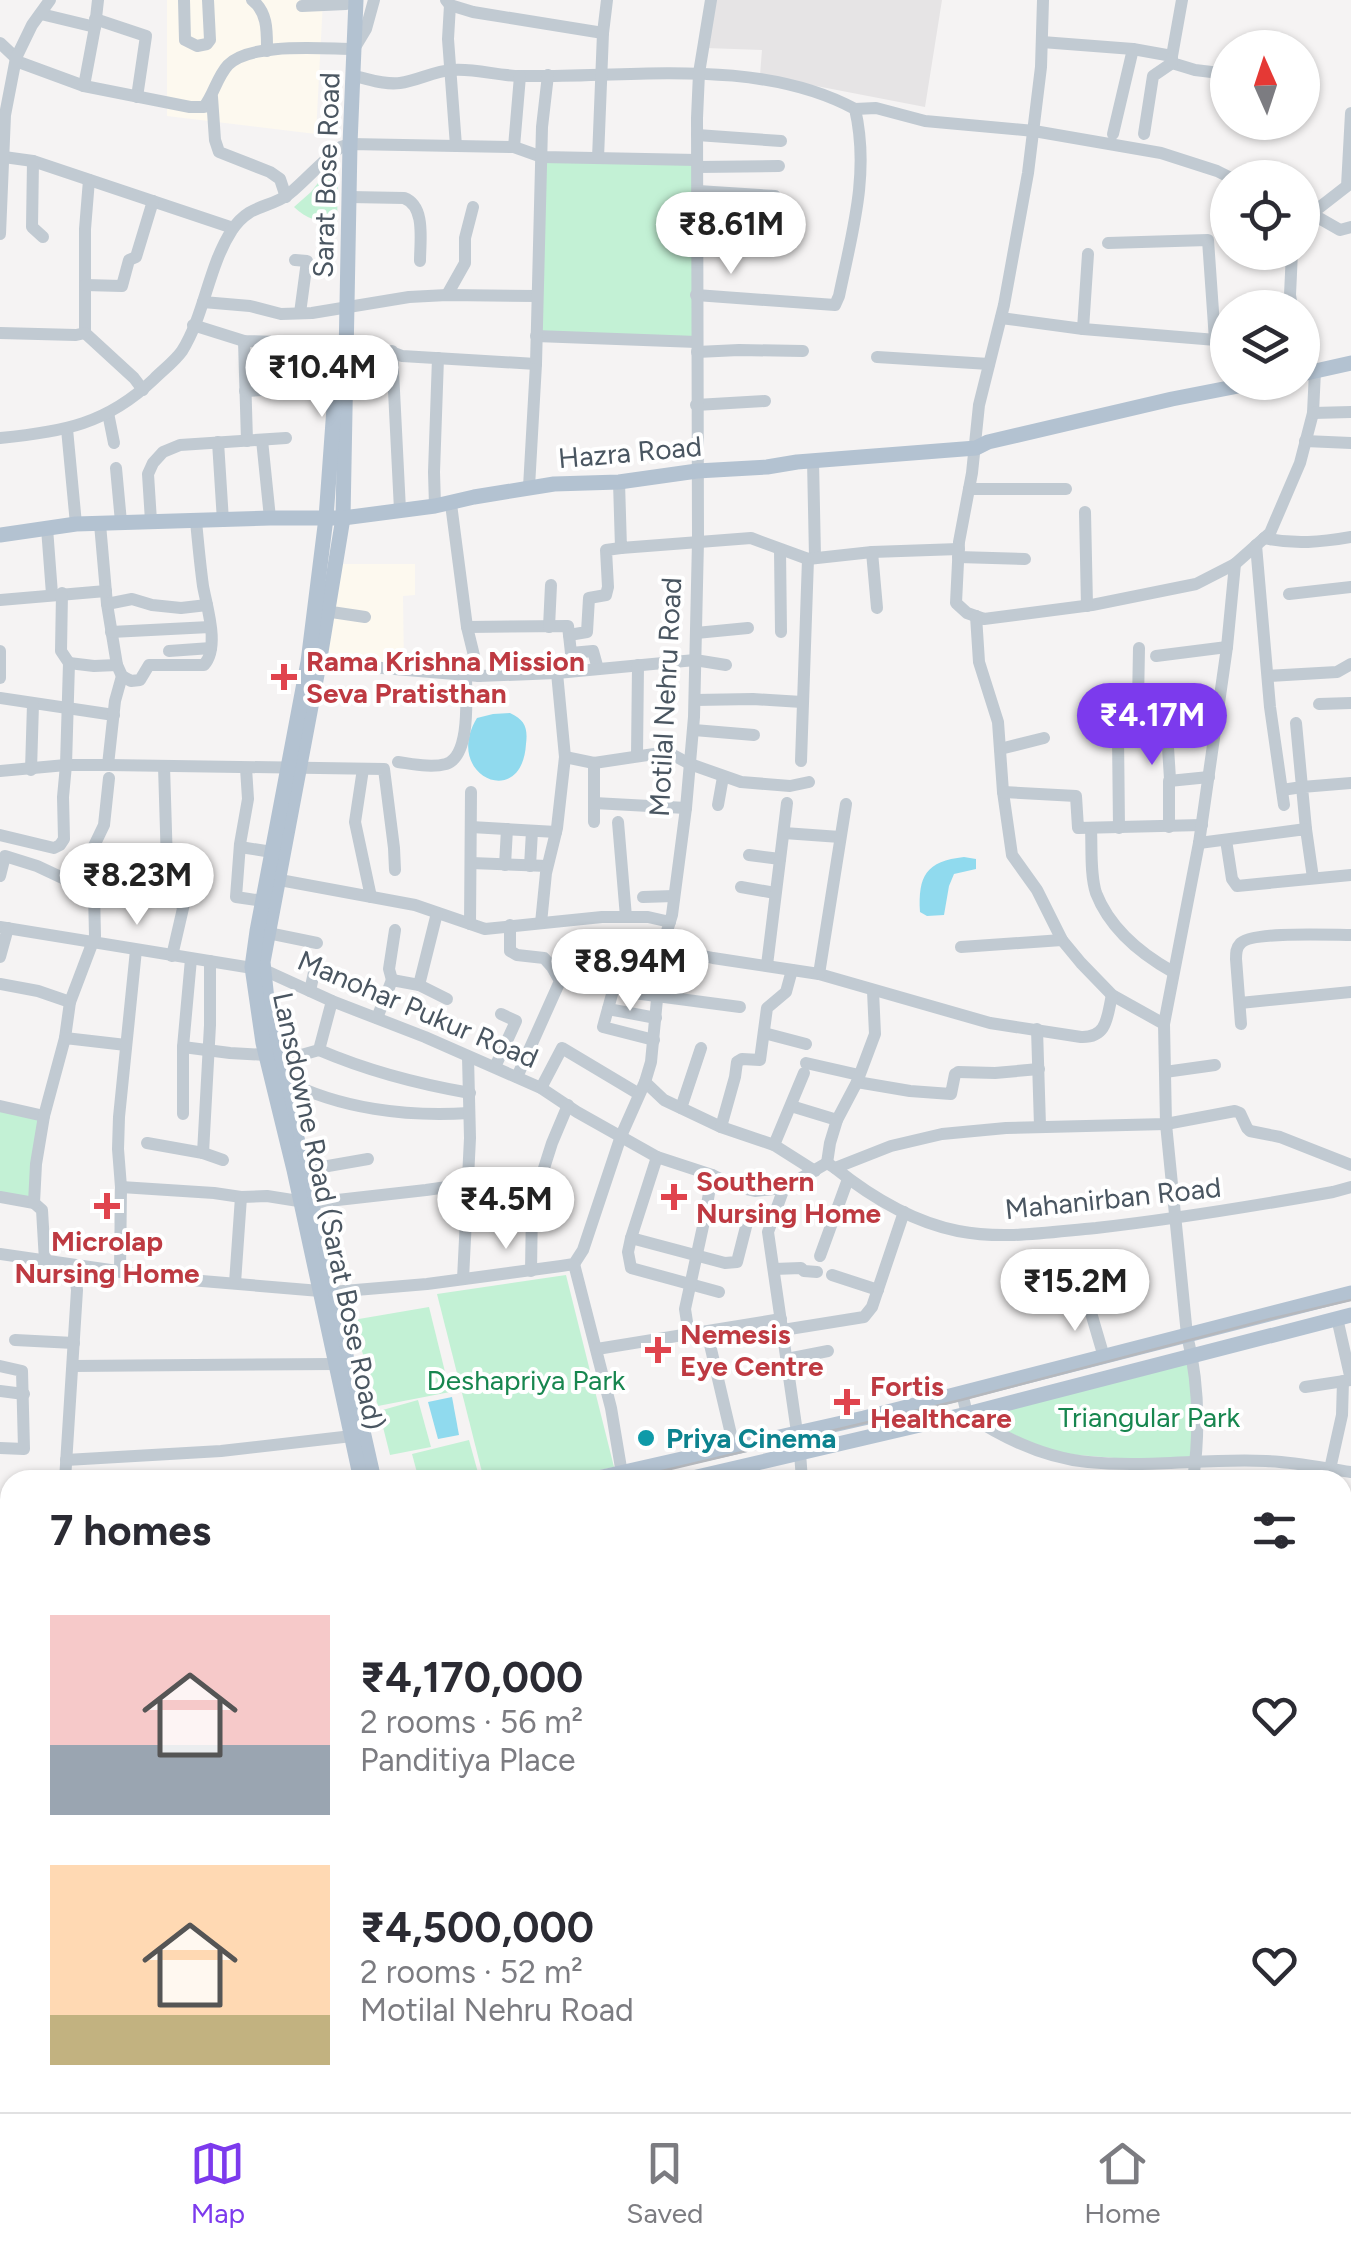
<!DOCTYPE html>
<html lang="en">
<head>
<meta charset="utf-8">
<style>
  :root { --surface:#fff; --page:#f2f2f3; --text:#2b2b33; --muted:#7c7c81; --line:#e1e1e2; --accent:#7c3aed }
  body { margin:0; font-family:Figtree,sans-serif; background:var(--page); color:var(--text); height:100vh; display:flex; flex-direction:column; font-size:38px; white-space:nowrap }
  * { box-sizing:border-box; margin:0 }
  p { font-size:32px; color:var(--muted) }
  .icon { flex:none; width:55px; height:55px; fill:none; stroke:currentColor; stroke-width:2; stroke-linecap:round; stroke-linejoin:round }
  .map { position:relative; flex:1; overflow:hidden }
  .drawer { position:absolute; left:0px; top:1470px; width:1352px; height:642px; display:flex; flex-direction:column; background:var(--surface); border-radius:30px 30px 0 0; box-shadow:0 2px 8px #0004 }
  .drawer>* { flex:none }
  .needle { width:65px; rotate:357deg }
  .tools { position:absolute; left:1210px; top:30px; display:grid; gap:20px }
  .tools a { display:grid; place-items:center; width:110px; height:110px; border-radius:50%; background:var(--surface); box-shadow:0 2px 8px #0004; font-size:50px }
  .price { position:absolute; translate:-50% -85px; padding:0 22px; border-radius:35px; background:#fff; color:#222; font-size:32px; line-height:65px; filter:drop-shadow(0 2px 5px #0008) }
  .price::after { content:''; position:absolute; left:50%; top:60px; width:30px; height:22px; margin-left:-15px; background:inherit; clip-path:polygon(0 0,100% 0,50% 100%) }
  .price.on { background:var(--accent); color:#fff }
  ul { padding:0; list-style:none }
  li { display:flex; align-items:center; gap:30px; height:250px; padding:0 50px }
  li span { display:grid; place-items:center; flex:none; width:280px; height:200px; border-radius:0px; color:#555 }
  li>.icon { margin-inline-start:auto }
  span .icon { width:120px; height:120px; fill:#fffc; stroke-width:1 }
  li b { font-size:42px }
  h2 { display:flex; justify-content:space-between; align-items:center; height:120px; padding:0 50px; font-size:42px }
  .tab-bar { display:flex; justify-content:space-around; align-items:center; height:140px; border-top:2px solid var(--line); background:var(--surface); font-size:28px; color:var(--muted) }
  .tab-bar a { display:grid; justify-items:center; gap:5px }
  .tab-bar .on { color:var(--accent) }
  .map>svg:first-child { display:block }
  .commercial { fill:#fdf9ef }
  .education { fill:#e6e4e5 }
  .green { fill:#c3f1d5 }
  .water { fill:#90daee }
  .lines { fill:none; stroke-linecap:round; stroke-linejoin:round }
  .minor { stroke:#c1cad2; stroke-width:12 }
  .major { stroke:#b3c2d1; stroke-width:15 }
  .tram { stroke:#b5b8bd; stroke-width:2.5 }
  .health-dot { fill:#e0444e; stroke:#fff; stroke-width:4 }
  .culture-dot { fill:#0f9aa8; stroke:#fff; stroke-width:4 }
  .labels { text-anchor:middle; dominant-baseline:central; stroke-width:8; stroke-linejoin:round; paint-order:stroke }
  .street-label { font-size:28px; fill:#4a5661; stroke:#fff }
  .health-label { font-size:28px; font-weight:bold; fill:#be3a42; stroke:#fff; text-anchor:start }
  .park-label { font-size:28px; fill:#17864f; stroke:#fff }
  .culture-label { font-size:28px; font-weight:bold; fill:#0d838f; stroke:#fff; text-anchor:start }
</style>
</head>
<body>
<div class="map">
<svg width="1351" height="2112" viewBox="0 0 1351 2112">
  <rect width="100%" height="100%" fill="#f5f3f3"/>
  <g class="commercial">
    <path d="M167,0H323L316,134L167,116Z"/>
    <path d="M332,564H415V595L403,596L404,671L316,663Z"/>
  </g>
  <path class="education" d="M715,0H942L925,107L760,75L762,50L706,48Z"/>
  <g class="green">
    <path d="M544,159L695,161V339L539,333Z"/>
    <path d="M328,170L338,177L337,224C320,222 306,219 294,207L311,192Z"/>
    <path d="M0,1109L43,1114L34,1206L0,1201Z"/>
    <path d="M566,1275L614,1467L553,1480H484L437,1294Z"/>
    <path d="M429,1307L450,1392L378,1406L353,1320Z"/>
    <path d="M1198,1360L1194,1458L1140,1460L1052,1453L976,1416Z"/>
    <path d="M418,1400L431,1447L390,1455L379,1411Z"/>
    <path d="M469,1440L480,1480H419L412,1454Z"/>
    <path d="M1351,1628V2001L1343,2002L1342,1630Z"/>
    <path d="M1351,2035V2112H916L972,2102H1342L1343,2037Z"/>
    <path d="M785,2102L897,2103L899,2110L886,2112H730Z"/>
  </g>
  <g class="water">
    <path d="M510,713C525,720 528,728 526,744C522,812 442,775 477,718L493,714Z"/>
    <path d="M964,857L976,859V869L954,874L949,886L944,915L927,916L920,912C918,876 926,861 964,857Z"/>
    <path d="M452,1397L459,1435L438,1439L428,1402Z"/>
  </g>
  <g class="lines">
    <g class="minor">
      <path d="M184,0L185,40L197,46L207,44L210,40L208,0"/>
      <path d="M252,0C268,12 267,32 267,51"/>
      <path d="M446,0L450,5L473,12L603,33"/>
      <path d="M1043,0L1041,67L1028,173L1004,305L979,405L972,473L959,542L956,603L967,613L984,619L1092,605L1196,584L1235,564L1270,533L1300,463L1313,413L1315,371"/>
      <path d="M450,5L448,39L456,146"/>
      <path d="M302,6L346,4"/>
      <path d="M41,14L95,27"/>
      <path d="M95,19L146,36L137,97"/>
      <path d="M1042,42L1133,49L1172,56L1182,0"/>
      <path d="M0,43L16,58"/>
      <path d="M1172,58V63L1195,70L1228,74"/>
      <path d="M16,61L84,86L190,107H204C214,94 217,77 228,65C250,42 323,49 354,49L366,29L374,0"/>
      <path d="M354,76C369,79 384,85 400,83C417,81 434,71 452,70C475,68 498,76 521,76C628,78 757,56 855,109C870,173 852,233 839,296L835,305L696,295"/>
      <path d="M84,86L95,27L98,0"/>
      <path d="M212,97L215,140L219,152L270,172L280,179L286,197"/>
      <path d="M855,109L876,108L925,121L1034,131L1161,153L1217,171L1231,178"/>
      <path d="M1113,134L1133,49"/>
      <path d="M1144,134L1153,76L1172,63"/>
      <path d="M697,135L781,141"/>
      <path d="M514,147L520,76"/>
      <path d="M4,157L33,161L233,228"/>
      <path d="M598,158L603,33L607,0"/>
      <path d="M33,161L32,227L43,237"/>
      <path d="M698,167L779,166"/>
      <path d="M89,180L85,229V333L134,378L143,390"/>
      <path d="M698,191L775,196"/>
      <path d="M350,197L404,198C426,206 420,241 420,261"/>
      <path d="M1305,210L1340,230L1351,227"/>
      <path d="M1302,221L1347,186L1351,113"/>
      <path d="M0,234L5,115L16,58L32,25L50,0"/>
      <path d="M1108,243L1208,240L1215,340"/>
      <path d="M1292,252L1290,295L1292,308"/>
      <path d="M295,260L307,261L300,313"/>
      <path d="M85,285L122,286L129,260L136,257L153,201"/>
      <path d="M447,295L465,263V238L473,207"/>
      <path d="M203,302L250,306L281,314L312,313L409,297L447,295L536,296"/>
      <path d="M1001,318L1083,329L1228,341"/>
      <path d="M193,325L244,341L345,344C364,348 384,348 402,356L536,364"/>
      <path d="M1083,329L1088,254"/>
      <path d="M0,333L76,335L85,333"/>
      <path d="M536,336L697,342"/>
      <path d="M244,341L247,441"/>
      <path d="M392,351L400,510"/>
      <path d="M697,352L739,350L803,351"/>
      <path d="M877,357L989,364"/>
      <path d="M245,391L336,386"/>
      <path d="M696,405L765,401"/>
      <path d="M108,413L114,443"/>
      <path d="M1313,413L1351,412"/>
      <path d="M67,429L76,524"/>
      <path d="M0,438C63,432 107,424 154,379C163,370 175,361 182,351C205,314 208,267 232,230C250,203 269,209 289,194C307,179 322,161 341,147L350,144L514,147L542,157L697,160"/>
      <path d="M262,440L270,518"/>
      <path d="M1305,441L1351,443"/>
      <path d="M218,442L223,521"/>
      <path d="M813,460L815,557"/>
      <path d="M116,468L121,522"/>
      <path d="M619,482L621,548L751,538L808,559L872,552L959,549"/>
      <path d="M529,487L536,364L542,127L548,75"/>
      <path d="M969,489H1066"/>
      <path d="M451,504L467,627L479,676"/>
      <path d="M435,506L434,472L438,358"/>
      <path d="M1085,512L1087,606"/>
      <path d="M151,521L148,474L153,463L163,452L180,445L286,438"/>
      <path d="M100,524L107,604L117,665L122,676L131,681L140,680L149,665H204C220,647 207,608 203,586C200,564 198,542 196,521"/>
      <path d="M47,528L52,594"/>
      <path d="M1264,538C1294,545 1322,542 1351,537"/>
      <path d="M1256,545L1270,707L1284,805"/>
      <path d="M780,550L781,632"/>
      <path d="M872,552L877,608"/>
      <path d="M958,557L1025,559"/>
      <path d="M1289,594L1351,587"/>
      <path d="M0,600L106,591"/>
      <path d="M107,604L132,599L152,605L181,608L207,605"/>
      <path d="M318,610L365,617"/>
      <path d="M976,616L979,662L998,722L1003,792L1012,855L1037,890L1062,940L1081,963L1112,995L1164,1024"/>
      <path d="M467,627L568,626L571,653L593,651L598,669"/>
      <path d="M549,627L551,585"/>
      <path d="M111,632L210,627"/>
      <path d="M696,633L748,628"/>
      <path d="M569,635L587,632L589,598L606,595L608,587L606,550L621,548"/>
      <path d="M0,651V678"/>
      <path d="M169,651L211,648"/>
      <path d="M1156,656L1227,647"/>
      <path d="M310,662L479,676L557,673L695,660L726,665"/>
      <path d="M69,663L94,666L117,665"/>
      <path d="M1268,676L1337,672L1351,664"/>
      <path d="M0,698L114,715"/>
      <path d="M695,700L753,699L802,702"/>
      <path d="M1165,700L1170,779"/>
      <path d="M1319,704L1351,703"/>
      <path d="M694,730L754,735"/>
      <path d="M1000,749L1044,738"/>
      <path d="M637,755L638,665"/>
      <path d="M565,757L594,763L661,753L673,755L690,764L741,782L790,786L809,782"/>
      <path d="M801,761L808,559"/>
      <path d="M398,762C413,764 431,768 446,764C471,756 466,697 466,675"/>
      <path d="M594,763V822"/>
      <path d="M108,765L115,701L122,676"/>
      <path d="M164,766L167,864"/>
      <path d="M246,768L248,799L240,844L236,897L263,901"/>
      <path d="M363,769L355,822L371,897"/>
      <path d="M31,770L33,704"/>
      <path d="M0,771L66,765H108L384,769L394,848L395,870"/>
      <path d="M1282,790L1302,787L1296,723"/>
      <path d="M1003,792L1076,796L1078,828L1202,825"/>
      <path d="M594,803L686,808"/>
      <path d="M718,805L723,777"/>
      <path d="M618,822L626,917"/>
      <path d="M471,827L556,832"/>
      <path d="M1169,827V781L1209,777"/>
      <path d="M1119,828L1118,735L1121,709V707L1138,702L1139,648"/>
      <path d="M1091,829C1092,849 1090,874 1096,893C1110,929 1141,954 1173,972"/>
      <path d="M1306,829L1302,787L1351,783"/>
      <path d="M784,833L840,837"/>
      <path d="M0,835L54,848L60,845L64,839L63,797L66,765L69,663L61,651L62,593"/>
      <path d="M1226,840L1232,879L1237,886L1351,875"/>
      <path d="M1199,843L1306,829L1313,878"/>
      <path d="M240,847L272,852"/>
      <path d="M749,855L780,859"/>
      <path d="M471,863L547,866"/>
      <path d="M505,865L507,829"/>
      <path d="M530,866L532,831"/>
      <path d="M0,876L5,856L37,866L69,881L121,888L184,904"/>
      <path d="M269,878L415,905L485,929L602,917H648L670,922"/>
      <path d="M741,887L775,893"/>
      <path d="M643,897L674,896"/>
      <path d="M541,923L546,873L557,828L565,757L557,673"/>
      <path d="M470,924L471,792"/>
      <path d="M510,925V951L517,955L544,958L552,967L560,981L517,1077"/>
      <path d="M0,927L264,970L332,1001L425,1037L541,1088L577,1112L657,1157L712,1175L737,1187L755,1191L784,1188"/>
      <path d="M268,933L317,943"/>
      <path d="M961,947L1062,940"/>
      <path d="M585,952L605,955L634,954L662,947L713,958L819,974L990,1023L1081,1037C1108,1038 1107,1016 1112,995"/>
      <path d="M172,956L184,904V869"/>
      <path d="M0,957L8,928"/>
      <path d="M767,965L787,803"/>
      <path d="M819,974L846,804"/>
      <path d="M392,980L389,969L395,930"/>
      <path d="M0,984L38,991L70,1002"/>
      <path d="M419,985L447,999"/>
      <path d="M611,986L634,993L740,1007"/>
      <path d="M614,987L603,1027L654,1040"/>
      <path d="M310,991L316,963"/>
      <path d="M1240,1003L1351,992"/>
      <path d="M608,1009L656,1018"/>
      <path d="M377,1018L392,980L419,985L437,913"/>
      <path d="M1241,1024L1236,959C1236,953 1236,948 1240,944C1249,931 1332,935 1351,935"/>
      <path d="M1037,1029L1040,1126"/>
      <path d="M764,1033L806,1044"/>
      <path d="M65,1038L70,1002L95,936L93,848L104,825L109,778"/>
      <path d="M183,1047L230,1053L267,1055"/>
      <path d="M319,1050C368,1071 418,1084 470,1093"/>
      <path d="M280,1061L319,1050L332,1001"/>
      <path d="M806,1063L859,1075"/>
      <path d="M495,1067L516,1021L501,1014"/>
      <path d="M958,1072L995,1073L1039,1069"/>
      <path d="M1165,1072L1215,1065"/>
      <path d="M284,1080C340,1109 407,1117 469,1113"/>
      <path d="M645,1082L664,1100L721,1127L774,1145L815,1171"/>
      <path d="M857,1082L910,1091L951,1094L955,1074"/>
      <path d="M541,1088L562,1048L639,1094"/>
      <path d="M0,1106L44,1116"/>
      <path d="M791,1106L837,1120"/>
      <path d="M681,1108L701,1048"/>
      <path d="M183,1114V1047L191,959"/>
      <path d="M721,1127L735,1077L737,1062L742,1059L760,1060L767,1008L786,992L792,970"/>
      <path d="M147,1143L203,1153L223,1160"/>
      <path d="M774,1145L804,1073"/>
      <path d="M203,1153L210,1025V961"/>
      <path d="M827,1163L830,1143L837,1120L857,1082L875,1034L873,991"/>
      <path d="M835,1168C871,1197 913,1222 958,1231C1004,1240 1050,1232 1096,1228C1176,1219 1254,1206 1333,1192L1351,1187"/>
      <path d="M305,1170L368,1159"/>
      <path d="M121,1187L214,1193L241,1197L267,1196L311,1203L426,1190L468,1184"/>
      <path d="M0,1197L34,1203L42,1210L45,1261"/>
      <path d="M34,1203L36,1164L44,1116L65,1038L126,1045"/>
      <path d="M631,1238L657,1157"/>
      <path d="M0,1254L166,1278L332,1292L427,1284L561,1266L574,1264L583,1250L621,1136L645,1082L651,1062L662,947L672,915L686,808L694,717L698,541L697,118L699,73L711,0"/>
      <path d="M820,1256L848,1179"/>
      <path d="M574,1264L611,1408L623,1480"/>
      <path d="M774,1269L801,1268L804,1271L817,1272"/>
      <path d="M531,1271L532,1206L552,1143L568,1105"/>
      <path d="M120,1272L121,1187L118,1149L119,1117L136,950"/>
      <path d="M832,1275L878,1290"/>
      <path d="M463,1279L470,1138L468,1057"/>
      <path d="M235,1283L241,1197"/>
      <path d="M719,1292L631,1268L628,1252L631,1238L725,1263L737,1262L750,1211"/>
      <path d="M1054,1298L1084,1289L1104,1357"/>
      <path d="M783,1330L864,1317L872,1307L904,1212"/>
      <path d="M707,1332L734,1447"/>
      <path d="M689,1335L685,1309L705,1217L712,1175"/>
      <path d="M15,1340L74,1343"/>
      <path d="M597,1349L781,1319"/>
      <path d="M787,1359L828,1351"/>
      <path d="M0,1366L22,1371L24,1449L0,1448"/>
      <path d="M73,1366L335,1364"/>
      <path d="M1305,1387L1351,1380L1337,1318"/>
      <path d="M0,1391L24,1394"/>
      <path d="M962,1393L967,1414C1003,1438 1044,1458 1088,1462C1147,1468 1207,1458 1266,1461C1295,1462 1323,1468 1351,1472"/>
      <path d="M66,1460L221,1451L352,1436"/>
      <path d="M1330,1469L1342,1415L1343,1381"/>
      <path d="M65,1480L77,1290L74,1266"/>
      <path d="M802,1480L800,1453L768,1232L784,1188L827,1163L835,1168L891,1146L942,1134L1006,1128L1166,1124L1235,1111L1240,1113L1247,1128L1250,1131L1280,1137L1351,1165"/>
      <path d="M1193,1480C1200,1431 1199,1383 1187,1335L1166,1124L1164,1024L1199,843L1227,647L1235,564"/>
      <path d="M0,1530L10,1532"/>
      <path d="M1342,1626L1351,1624"/>
      <path d="M1342,1673L1351,1730"/>
      <path d="M0,1674L10,1680"/>
      <path d="M0,1787L7,1789L10,1779"/>
      <path d="M0,1850L10,1854"/>
      <path d="M0,1956L10,1943"/>
      <path d="M1342,2006L1351,2004"/>
      <path d="M0,2014L10,2016"/>
      <path d="M1342,2036L1351,2034"/>
      <path d="M0,2062L10,2065"/>
      <path d="M899,2102L902,2112"/>
      <path d="M101,2112V2102"/>
      <path d="M703,2112L761,2102"/>
      <path d="M915,2112L968,2102"/>
    </g>
    <g class="major">
      <path d="M356,0L350,144L343,518L319,664L263,962L268,1009L374,1480"/>
      <path d="M1302,374L1351,363"/>
      <path d="M335,394L326,518L308,662L257,931L252,967L263,1043L294,1170L361,1480"/>
      <path d="M0,535L76,524L270,518H343L435,506L474,497L554,484L619,482L697,471L767,467L797,462L976,448L988,442L1172,399L1259,382"/>
      <path d="M589,1480L864,1418L1351,1293"/>
      <path d="M684,1480L967,1414L1351,1315"/>
      <path d="M0,1618L10,1616"/>
      <path d="M0,1633L10,1631"/>
      <path d="M496,2102L498,2112"/>
      <path d="M510,2102L512,2112"/>
    </g>
    <g class="tram">
      <path d="M624,1480L961,1400L1270,1319L1351,1300"/>
      <path d="M0,1629L10,1626"/>
    </g>
  </g>
  <g class="health-dot">
    <path d="M279 662h10v10h10v10h-10v10h-10v-10h-10v-10h10z"/>
    <path d="M669 1182h10v10h10v10h-10v10h-10v-10h-10v-10h10z"/>
    <path d="M102 1191h10v10h10v10h-10v10h-10v-10h-10v-10h10z"/>
    <path d="M653 1335h10v10h10v10h-10v10h-10v-10h-10v-10h10z"/>
    <path d="M842 1387h10v10h10v10h-10v10h-10v-10h-10v-10h10z"/>
  </g>
  <circle class="culture-dot" cx="646" cy="1438" r="10"/>
  <g class="labels">
    <g class="street-label">
      <text transform="translate(326 175) rotate(-88)">Sarat Bose Road</text>
      <text transform="translate(630 452) rotate(-5)">Hazra Road</text>
      <text transform="translate(665 697) rotate(-87)">Motilal Nehru Road</text>
      <text transform="translate(418 1009) rotate(23)">Manohar Pukur Road</text>
      <text transform="translate(1113 1198) rotate(-6)">Mahanirban Road</text>
      <text transform="translate(329 1211) rotate(78)">Lansdowne Road (Sarat Bose Road)</text>
    </g>
    <g class="health-label">
      <text x="306" y="661">Rama Krishna Mission<tspan x="306" dy="32">Seva Pratisthan</tspan></text>
      <text x="696" y="1181">Southern<tspan x="696" dy="32">Nursing Home</tspan></text>
      <text x="107" y="1241" text-anchor="middle">Microlap<tspan x="107" dy="32">Nursing Home</tspan></text>
      <text x="680" y="1334">Nemesis<tspan x="680" dy="32">Eye Centre</tspan></text>
      <text x="870" y="1386">Fortis<tspan x="870" dy="32">Healthcare</tspan></text>
    </g>
    <g class="park-label">
      <text x="526" y="1380">Deshapriya Park</text>
      <text x="1149" y="1417">Triangular Park</text>
    </g>
    <g class="culture-label">
      <text x="666" y="1438">Priya Cinema</text>
    </g>
  </g>
</svg>
<div class="tools">
<a><svg class="needle" viewBox="-14 -14 28 28"><path d="M0-13l5 13h-10z" fill="#e53935"/><path d="M0 13l5-13h-10z" fill="#7c7c81"/></svg></a>
<a><svg class="icon" aria-label="locate" viewBox="0 0 24 24"><circle cx="12" cy="12" r="6"/><path d="M12 2v4M12 18v4M2 12h4M18 12h4"/></svg></a>
<a><svg class="icon" aria-label="layers" viewBox="0 0 24 24"><path d="M12 4l9 5-9 5-9-5zM3 14l9 5 9-5"/></svg></a>
</div>
<b class="price" style="left:731px;top:277px">₹8.61M</b>
<b class="price" style="left:322px;top:420px">₹10.4M</b>
<b class="price on" style="left:1152px;top:768px">₹4.17M</b>
<b class="price" style="left:137px;top:928px">₹8.23M</b>
<b class="price" style="left:630px;top:1014px">₹8.94M</b>
<b class="price" style="left:506px;top:1252px">₹4.5M</b>
<b class="price" style="left:1075px;top:1334px">₹15.2M</b>
<section class="drawer">
<h2>7 homes<svg class="icon" aria-label="filters" viewBox="0 0 24 24"><path d="M4 7h16M4 17h16"/><circle cx="9" cy="7" r="2"/><circle cx="15" cy="17" r="2"/></svg></h2>
<ul>
<li><span style="background:linear-gradient(#f6c9c9 65%,#9aa5b1 0)"><svg class="icon" aria-label="home" viewBox="0 0 24 24"><path d="M3 11l9-7 9 7M6 9v11h12V9"/></svg></span><div><b>₹4,170,000</b><p>2 rooms · 56 m²</p><p>Panditiya Place</p></div><svg class="icon" aria-label="heart" viewBox="0 0 24 24"><path d="M12 20l-8-8c-3-5 5-10 8-4 3-6 11-1 8 4z"/></svg></li>
<li><span style="background:linear-gradient(#ffd9b3 75%,#c2b280 0)"><svg class="icon" aria-label="home" viewBox="0 0 24 24"><path d="M3 11l9-7 9 7M6 9v11h12V9"/></svg></span><div><b>₹4,500,000</b><p>2 rooms · 52 m²</p><p>Motilal Nehru Road</p></div><svg class="icon" aria-label="heart" viewBox="0 0 24 24"><path d="M12 20l-8-8c-3-5 5-10 8-4 3-6 11-1 8 4z"/></svg></li>
</ul>
</section>
</div>
<nav class="tab-bar">
<a class="on"><svg class="icon" aria-label="map" viewBox="0 0 24 24"><path d="M3 6l6-2 6 2 6-2v14l-6 2-6-2-6 2zM9 4v14M15 6v14"/></svg>Map</a>
<a><svg class="icon" aria-label="saved" viewBox="0 0 24 24"><path d="M7 4h10v16l-5-4-5 4z"/></svg>Saved</a>
<a><svg class="icon" aria-label="home" viewBox="0 0 24 24"><path d="M3 11l9-7 9 7M6 9v11h12V9"/></svg>Home</a>
</nav>
</body>
</html>
